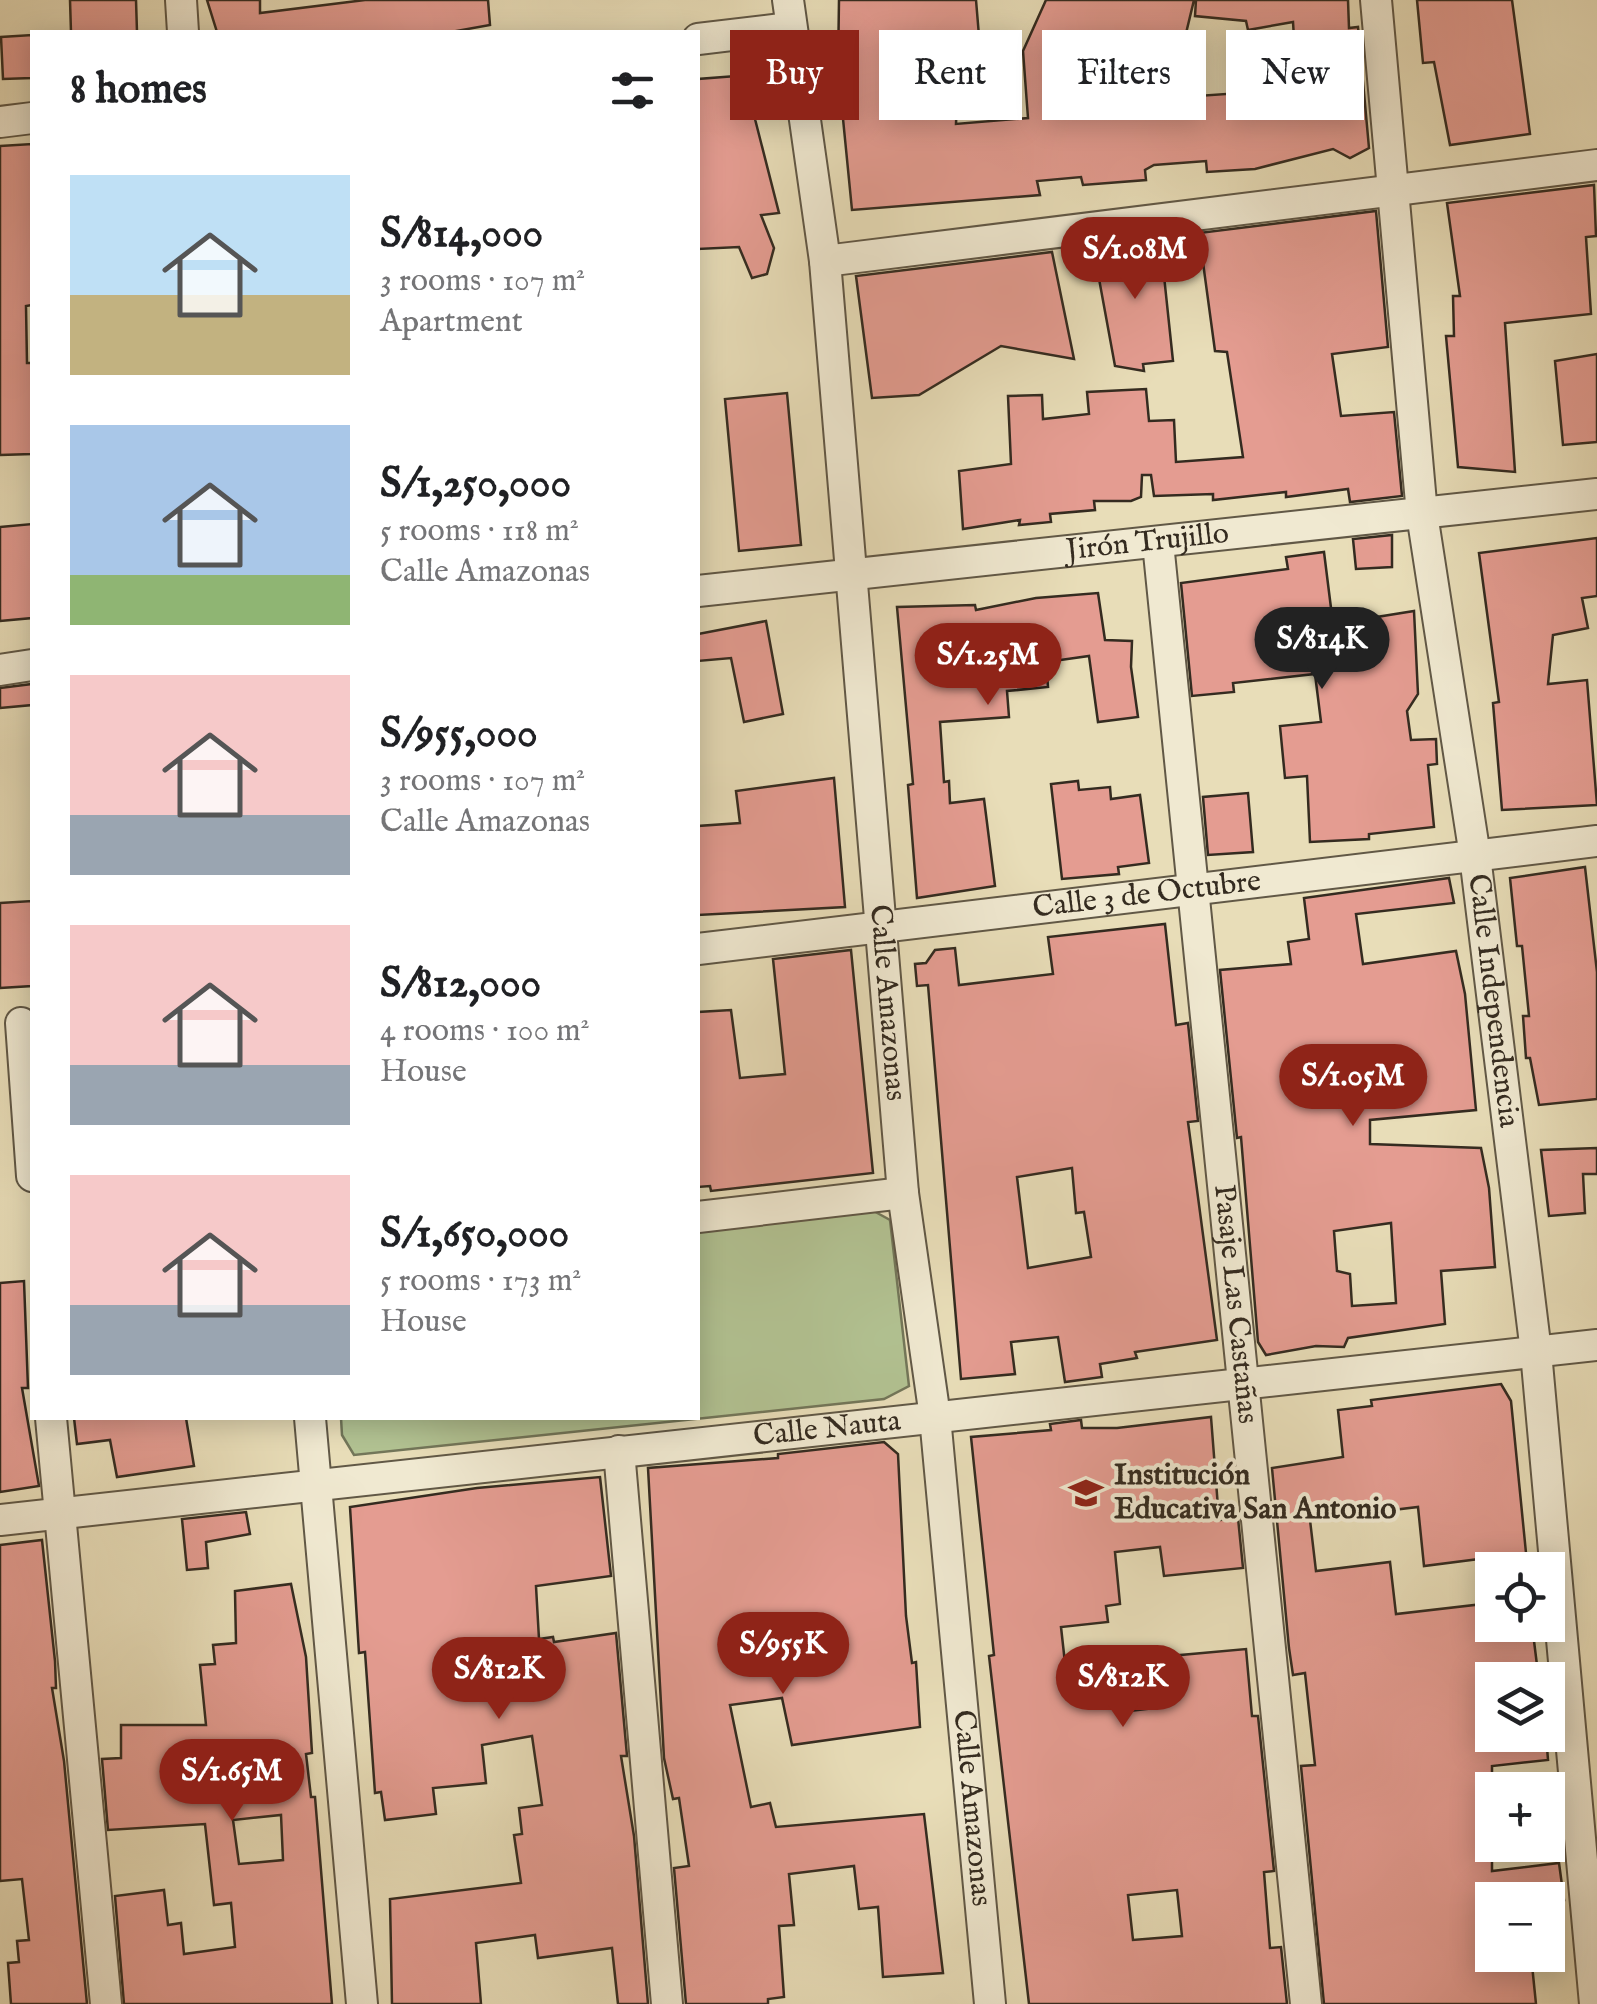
<!DOCTYPE html>
<html lang="en">
<head>
<meta charset="utf-8">
<style>
  :root { --surface:#fff; --page:#f6f6f6; --text:#202124; --muted:#757577; --accent:#8f2418 }
  body { margin:0; font-family:"IM FELL English",serif; background:var(--page); color:var(--text); height:100vh; display:flex; flex-direction:column; font-size:38px; white-space:nowrap }
  * { box-sizing:border-box; margin:0 }
  p { font-size:32px; color:var(--muted) }
  .icon { flex:none; width:55px; height:55px; fill:none; stroke:currentColor; stroke-width:2; stroke-linecap:round; stroke-linejoin:round }
  .map { position:relative; flex:1; overflow:hidden }
  .side { position:absolute; left:30px; top:30px; width:670px; height:1390px; display:flex; flex-direction:column; background:var(--surface); border-radius:0px; box-shadow:0 5px 25px #0003 }
  .side>* { flex:none }
  .banner { position:absolute; left:730px; top:30px; width:715px; height:90px; display:flex; gap:20px }
  .controls { position:absolute; left:1475px; top:1552px; display:grid; gap:20px }
  .controls a { display:grid; place-items:center; width:90px; height:90px; border-radius:0px; background:var(--surface); box-shadow:0 5px 25px #0003; font-size:50px }
  .price { position:absolute; translate:-50% -85px; padding:0 22px; border-radius:35px; background:var(--accent); color:#fff; font-size:32px; line-height:65px; filter:drop-shadow(0 2px 5px #0008) }
  .price::after { content:''; position:absolute; left:50%; top:60px; width:30px; height:22px; margin-left:-15px; background:inherit; clip-path:polygon(0 0,100% 0,50% 100%) }
  .price.current { background:#222; color:#fff }
  ul { padding:0; list-style:none }
  li { display:flex; align-items:center; gap:30px; height:250px; padding:0 40px }
  li span { display:grid; place-items:center; flex:none; width:280px; height:200px; border-radius:0px; color:#555 }
  li>.icon { margin-inline-start:auto }
  span .icon { width:120px; height:120px; fill:#fffc; stroke-width:1 }
  li b { font-size:42px }
  h2 { display:flex; justify-content:space-between; align-items:center; height:120px; padding:0 40px; font-size:42px }
  .chip { padding:0 35px; border-radius:0px; background:var(--surface); box-shadow:0 5px 25px #0003; font-size:35px; line-height:90px }
  .chip.current { background:var(--accent); color:#fff }
  .map>svg:first-child { display:block }
  .green { fill:#b2c292; stroke:#737659; stroke-width:2.5 }
  .building { fill:#e49c91; stroke:#342b20; stroke-width:2.5; fill-rule:evenodd }
  .lines { fill:none; stroke-linecap:round; stroke-linejoin:round }
  .street-casing { stroke:#615846; stroke-width:34 }
  .street { stroke:#f0e9d1; stroke-width:30 }
  .labels { text-anchor:middle; dominant-baseline:central; stroke-width:8; stroke-linejoin:round; paint-order:stroke }
  .street-label { font-size:30px; fill:#342b20; stroke:#f0e9d1 }
  .poi-label { font-size:30px; font-weight:bold; fill:#342b20; stroke:#f0e9d1; text-anchor:start }
</style>
</head>
<body>
<div class="map">
<svg width="1597" height="2004" viewBox="0 0 1597 2004">
  <rect width="100%" height="100%" fill="#e8ddb8"/>
  <filter id="stains"><feTurbulence type="fractalNoise" baseFrequency=".002" numOctaves="4"/><feColorMatrix values="0 0 0 0 .2 0 0 0 0 .09 0 0 0 0 .02 0 0 0 .5 -.17"/></filter>
  <radialGradient id="worn" r=".72"><stop offset=".6" stop-color="#630" stop-opacity="0"/><stop offset="1" stop-color="#630" stop-opacity=".3"/></radialGradient>
  <path class="green" d="M870,1209L890,1220L909,1386L884,1399L354,1455L342,1435L341,1418H698V1228Z"/>
  <g class="building">
    <path d="M70,0H136L137,32H71Z"/>
    <path d="M207,0H260V13L365,0H488L490,25L451,32H217Z"/>
    <path d="M839,0H976L980,48L959,50L956,124L1028,118L1023,51L1046,0H1194L1182,50L1065,54L1070,113L1177,105L1172,65L1196,82L1198,96L1240,93L1241,99L1297,86L1293,22L1248,30L1246,21L1195,16L1196,0H1348L1349,28L1358,27L1369,148L1350,158L1333,149L1255,169L1207,172L1206,161L1154,165L1145,170L1146,180L1083,185L1081,177L1037,181L1040,195L852,210L838,68Z"/>
    <path d="M1417,0H1512L1530,134L1450,145L1434,62L1423,63Z"/>
    <path d="M32,35V78L3,79L1,37Z"/>
    <path d="M762,74L767,117L755,119L779,213L761,215L774,248L767,274L752,278L739,247L698,249V79Z"/>
    <path d="M32,144V305L26,306L27,363H32V454L0,455V146Z"/>
    <path d="M1594,185L1596,236L1586,237L1591,314L1505,323L1515,472L1458,467L1446,336H1454L1453,296H1460L1447,203Z"/>
    <path d="M1376,211L1388,347L1332,354L1341,416L1394,412L1402,496L1350,502L1348,489L1286,497V492L1213,500V494L1154,496L1151,475H1142L1141,497L1131,501H1094L1095,510L1050,514L1051,522L1019,525L1020,520L963,529L959,471L1011,464L1008,396L1042,395L1043,419L1089,414L1087,392L1146,389L1149,421L1174,420L1176,462L1243,457L1227,352L1215,351L1199,233Z"/>
    <path d="M1160,238L1173,361L1143,364L1144,371L1115,366L1093,246Z"/>
    <path d="M1052,252L1074,359L1001,346L919,395L872,398L856,276Z"/>
    <path d="M1597,354V442L1563,445L1555,361Z"/>
    <path d="M787,393L801,545L739,551L725,399Z"/>
    <path d="M32,524V618L0,621V527Z"/>
    <path d="M1392,535V567L1356,569L1353,539Z"/>
    <path d="M1597,538V596L1582,598L1588,628L1553,635L1548,684L1587,680L1597,805L1502,810L1493,703L1499,702L1479,553Z"/>
    <path d="M1324,552L1333,624L1414,611L1418,694L1407,711L1411,740L1436,739L1437,764L1428,765L1434,827L1369,834V839L1310,842L1307,776L1285,778L1280,726L1321,722L1315,674L1233,683L1234,692L1192,696L1181,583L1288,569L1286,557Z"/>
    <path d="M1098,593L1105,640L1132,641L1131,667L1138,717L1098,722L1089,656L1046,662L1048,687L1007,691L1009,717L940,722L944,782L949,781L950,803L984,799L995,886L917,898L908,785L913,784L897,607L975,605L976,610L1036,598Z"/>
    <path d="M766,621L783,714L744,722L731,658L698,661V634Z"/>
    <path d="M32,684V705L0,708V688Z"/>
    <path d="M834,778L845,907L698,915V826L740,823L736,791Z"/>
    <path d="M1078,781L1079,790L1110,787L1111,799L1140,795L1149,863L1118,867L1119,874L1062,879L1051,784Z"/>
    <path d="M1248,793L1253,852L1208,855L1203,797Z"/>
    <path d="M1585,867L1597,972V1099L1539,1105L1530,1058H1526L1523,1016H1529L1522,946H1517L1510,878Z"/>
    <path d="M1449,878L1454,903L1356,914L1363,964L1456,951L1465,994L1476,1110L1370,1120V1144L1481,1148L1489,1188L1495,1267L1441,1271L1445,1324L1348,1338L1344,1347L1316,1346L1266,1355L1258,1342L1241,1137L1237,1138L1220,970L1291,964L1288,942L1309,939L1304,898ZM1391,1223L1396,1303L1352,1306L1350,1274L1337,1271L1334,1231Z"/>
    <path d="M32,901V986L0,988V903Z"/>
    <path d="M1165,924L1176,1025L1188,1023L1198,1121L1188,1122L1217,1340L1135,1352L1137,1358L1100,1364L1102,1377L1065,1382L1058,1337L1011,1342L1015,1374L961,1379L928,985L917,986L915,964L926,963L935,950L955,948L959,985L1053,974L1048,937ZM1072,1168L1076,1213L1084,1212L1091,1257L1028,1268L1017,1177Z"/>
    <path d="M851,950L873,1173L711,1191L710,1186L698,1187V1012L731,1010L740,1078L785,1074L773,959Z"/>
    <path d="M1597,1148V1174H1583L1585,1213L1549,1216L1541,1150Z"/>
    <path d="M24,1281L28,1388H22L39,1486L0,1492V1283Z"/>
    <path d="M1501,1384L1511,1401L1526,1553L1424,1566L1418,1507L1310,1520L1316,1571L1390,1562L1396,1614L1492,1603V1625H1532L1537,1665L1492,1671V1735H1546L1548,1760L1492,1766V1871L1559,1863L1564,1900H1492V1955H1531L1536,2004H1324L1301,1766L1315,1765L1305,1673L1293,1675L1289,1648L1272,1468L1343,1457L1338,1410L1372,1406L1371,1400Z"/>
    <path d="M1211,1417L1219,1520L1238,1518L1243,1568L1164,1576L1160,1547L1115,1552L1120,1604L1106,1606L1108,1622L1061,1627L1069,1699L1118,1693L1120,1712L1164,1707L1159,1657L1246,1649L1252,1716H1258L1274,1871L1264,1872L1270,1948L1281,1947L1287,2004H1029L989,1656L994,1655L971,1437L1051,1430L1050,1424L1081,1420L1082,1428H1117ZM1177,1890L1182,1936L1133,1940L1128,1895Z"/>
    <path d="M74,1418H186L194,1466L117,1477L110,1440L77,1444Z"/>
    <path d="M884,1442L898,1454L906,1616L912,1663L916,1662L920,1727L792,1745L782,1698L730,1705L751,1807L770,1803L776,1827L924,1814L943,1973L883,1977L878,1907L859,1909L854,1866L789,1874L794,1925L779,1926L784,1997L768,1999V2004H686L674,1868L689,1866L679,1798L673,1799L664,1758L648,1468L778,1458V1454Z"/>
    <path d="M600,1477L611,1576L536,1586L539,1639L553,1637L554,1642L616,1633L627,1756H621L634,1836L648,2004H618L612,1948L538,1958L535,1935L476,1943L481,2004H392L390,1899L521,1883L514,1835L522,1834L519,1808L542,1805L532,1736L482,1745L486,1783L433,1788L436,1814L385,1820L381,1792L375,1793L365,1652L359,1653L350,1507L477,1488Z"/>
    <path d="M246,1512L250,1534L206,1542L208,1568L187,1570L182,1519Z"/>
    <path d="M42,1540L55,1661L56,1688H52L64,1761L87,2004H11L8,1963L19,1962L17,1941L29,1940L22,1879L0,1881V1545Z"/>
    <path d="M291,1584L306,1657L312,1753L306,1754L311,1797H315L332,2004H124L115,1896L164,1890L168,1925L181,1923L184,1954L235,1947L231,1903L214,1905L205,1824L108,1830L102,1759L121,1758V1725H206L200,1665L215,1664L213,1645L236,1643L235,1591ZM281,1815L283,1860L239,1864L233,1820Z"/>
  </g>
  <g class="lines">
    <g class="street-casing">
      <g id="street">
        <path d="M181,0L183,32"/>
        <path id="s1" d="M788,0L825,261L903,1193L935,1417L990,2004"/>
        <path id="s2" d="M1376,0L1422,514L1475,856L1536,1352L1595,2004"/>
        <path d="M698,39L790,28"/>
        <path d="M0,122L32,118"/>
        <path d="M825,261L1597,165"/>
        <path id="s3" d="M1158,543L1306,2004"/>
        <path id="s4" d="M698,591L1597,494"/>
        <path d="M0,670L32,665"/>
        <path id="s5" d="M698,949L1597,841"/>
        <path d="M21,1023L32,1176"/>
        <path d="M698,1217L903,1193"/>
        <path d="M51,1418L106,2004"/>
        <path d="M310,1418L362,2004"/>
        <path d="M619,1451L667,2004"/>
        <path id="s6" d="M0,1520L1597,1345"/>
      </g>
    </g>
    <use href="#street" class="street"/>
  </g>
  <defs>
    <g id="school-bare" transform="scale(2.7)"><path d="M0-5L7-2L0 1L-7-2ZM-4 1L0 2.5L4 1V4Q0 6-4 4Z" fill="#8f2418" stroke="#f0e9d1" stroke-width="2.5" paint-order="stroke"/></g>
  </defs>
  <g fill-rule="evenodd">
    <use href="#school-bare" x="1086" y="1493"/>
  </g>
  <g class="labels">
    <g class="street-label">
      <text stroke="none"><textPath href="#s4" startOffset="452">Jirón Trujillo</textPath></text>
      <text stroke="none"><textPath href="#s5" startOffset="452">Calle 3 de Octubre</textPath></text>
      <text stroke="none"><textPath href="#s2" startOffset="1008">Calle Independencia</textPath></text>
      <text stroke="none"><textPath href="#s1" startOffset="1008">Calle Amazonas</textPath></text>
      <text stroke="none"><textPath href="#s3" startOffset="765">Pasaje Las Castañas</textPath></text>
      <text stroke="none"><textPath href="#s6" startOffset="832">Calle Nauta</textPath></text>
      <text stroke="none"><textPath href="#s1" startOffset="1818">Calle Amazonas</textPath></text>
    </g>
    <g class="poi-label">
      <text x="1114" y="1476">Institución<tspan x="1114" dy="34">Educativa San Antonio</tspan></text>
    </g>
  </g>
  <rect width="100%" height="100%" filter="url(#stains)"/>
  <rect width="100%" height="100%" fill="url(#worn)"/>
</svg>
<div class="controls">
<a><svg class="icon" aria-label="locate" viewBox="0 0 24 24"><circle cx="12" cy="12" r="6"/><path d="M12 2v4M12 18v4M2 12h4M18 12h4"/></svg></a>
<a><svg class="icon" aria-label="layers" viewBox="0 0 24 24"><path d="M12 4l9 5-9 5-9-5zM3 14l9 5 9-5"/></svg></a>
<a>+</a>
<a>−</a>
</div>
<b class="price" style="left:1135px;top:302px">S/1.08M</b>
<b class="price current" style="left:1322px;top:692px">S/814K</b>
<b class="price" style="left:988px;top:708px">S/1.25M</b>
<b class="price" style="left:1353px;top:1129px">S/1.05M</b>
<b class="price" style="left:783px;top:1697px">S/955K</b>
<b class="price" style="left:499px;top:1722px">S/812K</b>
<b class="price" style="left:1123px;top:1730px">S/812K</b>
<b class="price" style="left:232px;top:1824px">S/1.65M</b>
<div class="banner">
<a class="chip current">Buy</a>
<a class="chip">Rent</a>
<a class="chip">Filters</a>
<a class="chip">New</a>
</div>
<section class="side">
<h2>8 homes<svg class="icon" aria-label="filters" viewBox="0 0 24 24"><path d="M4 7h16M4 17h16"/><circle cx="9" cy="7" r="2"/><circle cx="15" cy="17" r="2"/></svg></h2>
<ul>
<li><span style="background:linear-gradient(#bfe0f5 60%,#c2b280 0)"><svg class="icon" aria-label="home" viewBox="0 0 24 24"><path d="M3 11l9-7 9 7M6 9v11h12V9"/></svg></span><div><b>S/814,000</b><p>3 rooms · 107 m²</p><p>Apartment</p></div></li>
<li><span style="background:linear-gradient(#a9c7e8 75%,#8fb573 0)"><svg class="icon" aria-label="home" viewBox="0 0 24 24"><path d="M3 11l9-7 9 7M6 9v11h12V9"/></svg></span><div><b>S/1,250,000</b><p>5 rooms · 118 m²</p><p>Calle Amazonas</p></div></li>
<li><span style="background:linear-gradient(#f6c9c9 70%,#9aa5b1 0)"><svg class="icon" aria-label="home" viewBox="0 0 24 24"><path d="M3 11l9-7 9 7M6 9v11h12V9"/></svg></span><div><b>S/955,000</b><p>3 rooms · 107 m²</p><p>Calle Amazonas</p></div></li>
<li><span style="background:linear-gradient(#f6c9c9 70%,#9aa5b1 0)"><svg class="icon" aria-label="home" viewBox="0 0 24 24"><path d="M3 11l9-7 9 7M6 9v11h12V9"/></svg></span><div><b>S/812,000</b><p>4 rooms · 100 m²</p><p>House</p></div></li>
<li><span style="background:linear-gradient(#f6c9c9 65%,#9aa5b1 0)"><svg class="icon" aria-label="home" viewBox="0 0 24 24"><path d="M3 11l9-7 9 7M6 9v11h12V9"/></svg></span><div><b>S/1,650,000</b><p>5 rooms · 173 m²</p><p>House</p></div></li>
</ul>
</section>
</div>
</body>
</html>
